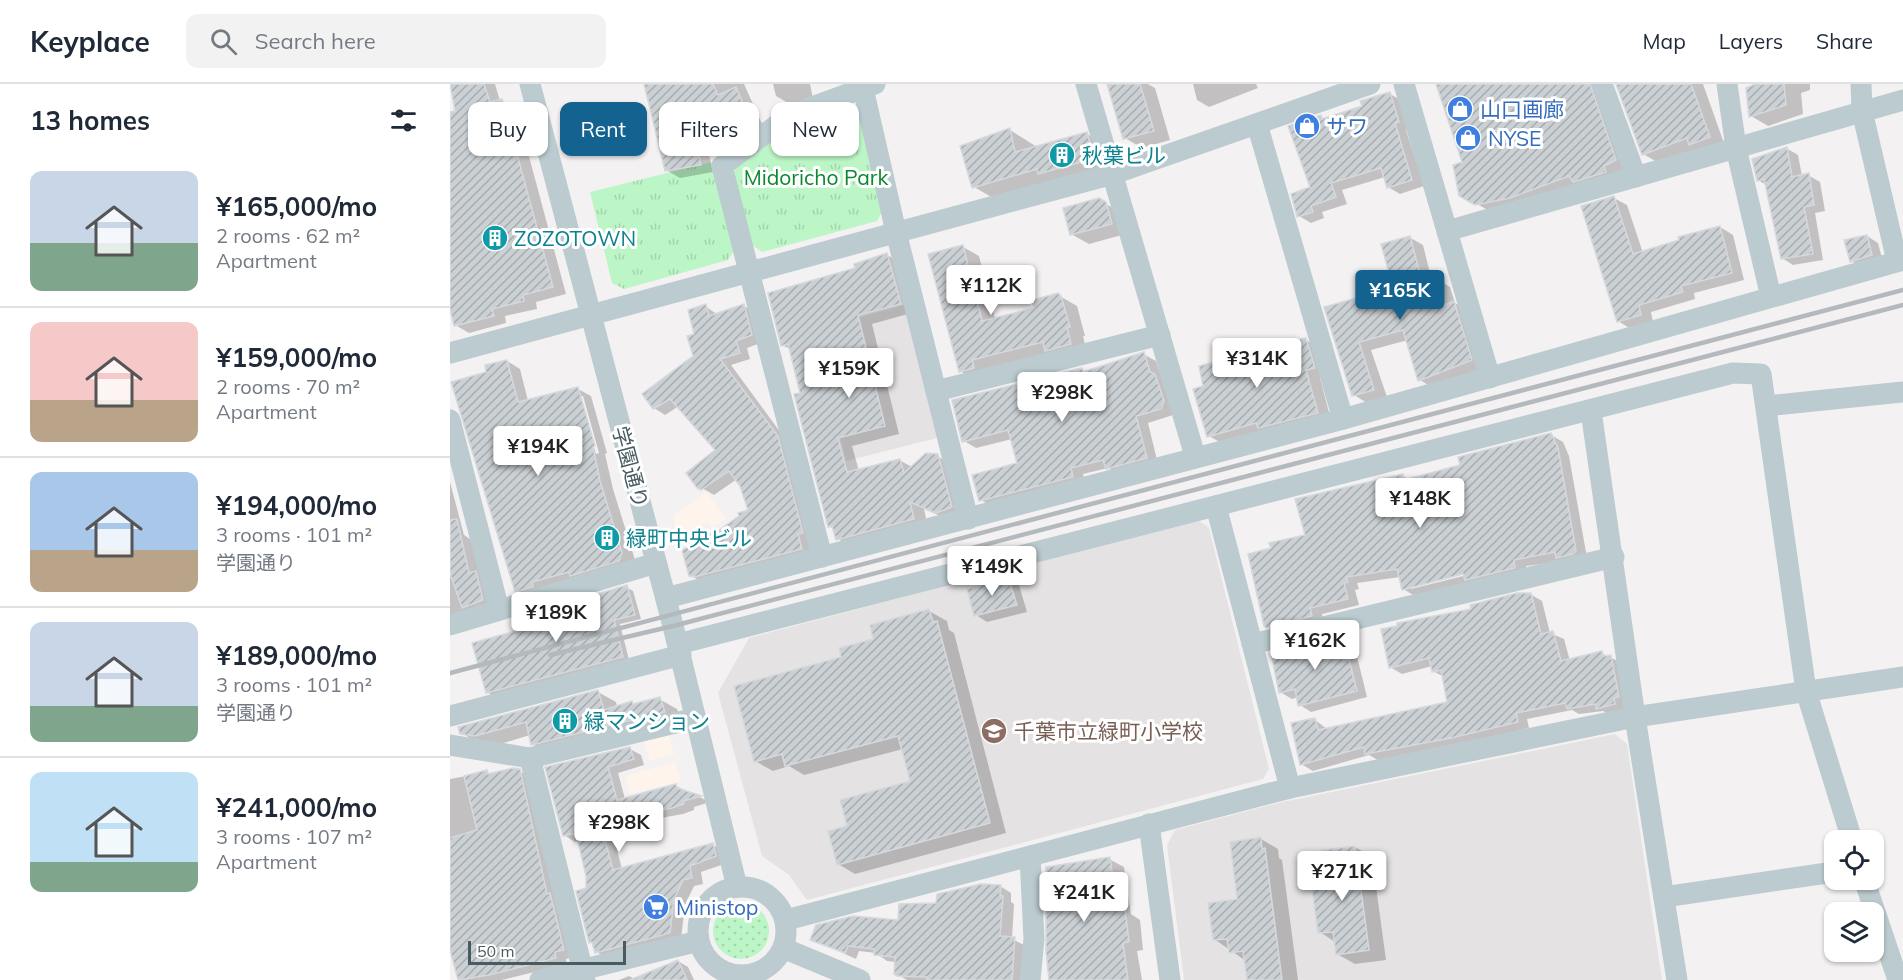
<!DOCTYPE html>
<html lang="en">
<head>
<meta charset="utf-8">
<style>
  :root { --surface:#fff; --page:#f2f2f3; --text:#1f2937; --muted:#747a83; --line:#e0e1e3; --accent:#13628f }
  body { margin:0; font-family:Mulish,"Noto Sans JP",sans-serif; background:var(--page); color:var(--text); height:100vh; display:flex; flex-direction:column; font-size:22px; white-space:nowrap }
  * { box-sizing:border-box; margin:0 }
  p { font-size:20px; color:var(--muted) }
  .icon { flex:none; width:33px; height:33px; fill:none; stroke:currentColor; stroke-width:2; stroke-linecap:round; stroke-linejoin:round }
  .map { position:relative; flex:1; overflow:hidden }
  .details { display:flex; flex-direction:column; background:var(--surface); width:450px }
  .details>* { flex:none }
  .hud { position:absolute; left:18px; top:18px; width:570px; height:54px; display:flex; gap:12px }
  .controls { position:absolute; left:1374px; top:746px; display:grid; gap:12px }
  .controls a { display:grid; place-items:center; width:60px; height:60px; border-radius:12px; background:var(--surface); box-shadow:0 2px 4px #0004; font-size:30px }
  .scale { position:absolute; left:18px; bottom:15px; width:158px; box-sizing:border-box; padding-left:6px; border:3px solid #475b61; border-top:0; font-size:16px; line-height:21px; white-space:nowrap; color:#475b61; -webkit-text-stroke:4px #fff; paint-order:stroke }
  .price { position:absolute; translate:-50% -51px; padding:0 14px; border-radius:6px; background:#fff; color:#222; font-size:20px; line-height:39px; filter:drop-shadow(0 2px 3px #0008) }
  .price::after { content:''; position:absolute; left:50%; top:36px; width:18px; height:14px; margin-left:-9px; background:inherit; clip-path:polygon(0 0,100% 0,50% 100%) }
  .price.active { background:var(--accent); color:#fff }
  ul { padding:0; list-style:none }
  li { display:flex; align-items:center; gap:18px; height:150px; padding:0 30px }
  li+li { border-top:2px solid var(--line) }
  li span { display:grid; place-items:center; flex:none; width:168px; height:120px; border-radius:12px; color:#555 }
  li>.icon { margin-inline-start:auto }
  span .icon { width:72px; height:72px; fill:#fffc; stroke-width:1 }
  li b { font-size:26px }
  h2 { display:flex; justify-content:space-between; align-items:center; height:72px; padding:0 30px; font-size:26px }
  .pill { padding:0 21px; border-radius:12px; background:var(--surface); box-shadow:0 2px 4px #0004; font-size:21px; line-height:54px }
  .pill.active { background:var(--accent); color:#fff }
  header { display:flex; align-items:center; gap:36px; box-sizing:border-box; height:84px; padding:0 30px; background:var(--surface); border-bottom:2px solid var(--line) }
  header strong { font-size:28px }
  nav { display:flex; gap:33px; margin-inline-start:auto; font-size:21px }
  .search { width:420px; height:54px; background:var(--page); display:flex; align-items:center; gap:15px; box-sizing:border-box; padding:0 21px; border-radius:12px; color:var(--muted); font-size:22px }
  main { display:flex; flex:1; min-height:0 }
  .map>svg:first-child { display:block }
  .commercial { fill:#fef4eb }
  .education { fill:#e5e2e4 }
  .grass { fill:url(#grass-dots) }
  .park { fill:url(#park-tufts) }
  .shadow { fill:#0003; fill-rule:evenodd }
  .building { fill:url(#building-hatch); stroke:#d5d9dd; stroke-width:1.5 }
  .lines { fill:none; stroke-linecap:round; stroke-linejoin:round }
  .minor { stroke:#bbcbcf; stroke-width:21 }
  .rail { stroke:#b3b9bc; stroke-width:4.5 }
  .labels { text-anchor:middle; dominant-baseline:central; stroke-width:6; stroke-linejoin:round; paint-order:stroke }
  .shop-label { font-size:21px; fill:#366cbe; stroke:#fff; text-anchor:start }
  .culture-label { font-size:21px; fill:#0d838f; stroke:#fff; text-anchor:start }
  .park-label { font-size:21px; fill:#0c882e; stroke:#fff }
  .street-label { font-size:21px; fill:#475b61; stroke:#fff }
  .education-label { font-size:21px; fill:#785e54; stroke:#fff; text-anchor:start }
</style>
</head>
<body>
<header>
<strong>Keyplace</strong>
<div class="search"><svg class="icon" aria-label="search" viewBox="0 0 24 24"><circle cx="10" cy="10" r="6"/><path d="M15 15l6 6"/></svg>Search here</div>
<nav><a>Map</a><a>Layers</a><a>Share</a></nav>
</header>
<main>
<section class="details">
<h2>13 homes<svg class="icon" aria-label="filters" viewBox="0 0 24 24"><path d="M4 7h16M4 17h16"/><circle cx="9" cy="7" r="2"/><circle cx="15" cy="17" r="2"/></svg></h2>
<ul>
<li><span style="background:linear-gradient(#c9d6e8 60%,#7fa58c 0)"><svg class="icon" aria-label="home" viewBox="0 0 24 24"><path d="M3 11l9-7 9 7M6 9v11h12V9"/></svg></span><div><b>¥165,000/mo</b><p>2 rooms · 62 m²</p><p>Apartment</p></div></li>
<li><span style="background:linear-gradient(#f6c9c9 65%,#b9a48a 0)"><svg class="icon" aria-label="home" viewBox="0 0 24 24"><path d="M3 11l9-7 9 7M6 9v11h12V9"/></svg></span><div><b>¥159,000/mo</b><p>2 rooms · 70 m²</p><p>Apartment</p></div></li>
<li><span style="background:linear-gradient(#a9c7e8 65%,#b9a48a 0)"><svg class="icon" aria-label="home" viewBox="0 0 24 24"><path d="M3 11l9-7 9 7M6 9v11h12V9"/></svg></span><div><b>¥194,000/mo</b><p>3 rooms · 101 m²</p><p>学園通り</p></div></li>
<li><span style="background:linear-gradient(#c9d6e8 70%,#7fa58c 0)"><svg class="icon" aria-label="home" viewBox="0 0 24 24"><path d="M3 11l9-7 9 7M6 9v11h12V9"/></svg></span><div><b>¥189,000/mo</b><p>3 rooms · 101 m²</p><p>学園通り</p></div></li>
<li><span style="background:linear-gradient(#bfe0f5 75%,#7fa58c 0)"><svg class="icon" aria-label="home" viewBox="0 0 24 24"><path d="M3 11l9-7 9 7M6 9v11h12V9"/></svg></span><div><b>¥241,000/mo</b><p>3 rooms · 107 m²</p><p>Apartment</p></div></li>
</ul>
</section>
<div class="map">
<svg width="1453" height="896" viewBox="0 0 1453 896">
  <defs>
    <pattern id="grass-dots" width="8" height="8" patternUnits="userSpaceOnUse" patternTransform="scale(1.5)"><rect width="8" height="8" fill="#bcf5c6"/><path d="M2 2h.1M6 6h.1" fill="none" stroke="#a3d4ad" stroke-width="1.8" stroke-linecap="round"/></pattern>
    <pattern id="park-tufts" width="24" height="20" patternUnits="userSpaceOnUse" patternTransform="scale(1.5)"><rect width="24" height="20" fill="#bcf5c6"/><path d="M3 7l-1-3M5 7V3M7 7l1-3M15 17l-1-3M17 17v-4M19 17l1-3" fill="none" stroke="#a3d4ad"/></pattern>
    <pattern id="building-hatch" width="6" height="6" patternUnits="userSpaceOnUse" patternTransform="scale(1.5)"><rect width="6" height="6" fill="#cbd0d4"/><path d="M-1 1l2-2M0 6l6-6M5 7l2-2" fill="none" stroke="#a7acaf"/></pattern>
  </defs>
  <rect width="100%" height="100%" fill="#f4f1f2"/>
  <g class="commercial">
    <path d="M256,408L276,435L262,444L258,437L228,459L223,432Z"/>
    <path d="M219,651L224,670L200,677L194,657Z"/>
    <path d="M225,678L231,697L179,710L175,692Z"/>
  </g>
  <g class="education">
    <path d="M454,221L487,354L396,377L385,334L371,244Z"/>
    <path d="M747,435L759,444L819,685L813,695L357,816L339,791L312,772L268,609L299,554Z"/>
    <path d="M1165,650L1177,660L1212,896H734L717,761L725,746L828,719Z"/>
  </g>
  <circle class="grass" cx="291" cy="847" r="28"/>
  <g class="park">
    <path d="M397,19L410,26L433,126L427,137L312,168L301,160L284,89L286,81L344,38Z"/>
    <path d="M262,78L285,165L278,176L174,205L162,199L140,108Z"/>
  </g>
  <g class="shadow">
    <path d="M0,0H45L50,17L66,24L116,210L86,218L87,225L55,232L56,239L19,249L5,241L0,220V30L7,28Z"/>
    <path d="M196,0H294L312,40L287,51L281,47L255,53L263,88L230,94L216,86Z"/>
    <path d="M323,0H360L364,20L347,24L326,12Z"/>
    <path d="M667,0H698L705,4L720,56L692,64L675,54Z"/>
    <path d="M743,0H806L808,4L759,23L747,16Z"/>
    <path d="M987,0H1160L1182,85L1043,129L1011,111L1014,79Z"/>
    <path d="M1167,0H1253L1275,62L1209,79L1193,70Z"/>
    <path d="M1307,0H1360V6L1351,9L1353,30L1318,42L1301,32Z"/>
    <path d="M940,10L952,17L960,45L956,46L974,102L950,110L938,103L935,93L892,106L897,120L872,128L874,134L861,139L849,132L862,104L870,32L876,36L913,23Z"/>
    <path d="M560,46L587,63L637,50L663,65L668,83L550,118L524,103Z"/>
    <path d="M1336,64L1348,71L1352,92L1358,91L1370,98L1375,127L1365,129L1373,176L1343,181L1332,174L1316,101L1308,96L1303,75Z"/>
    <path d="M1164,114L1177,121L1193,169L1270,143L1283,151L1294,196L1244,209L1245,215L1201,228L1203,238L1181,245L1168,237Z"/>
    <path d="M649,116L673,130L679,149L639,160L621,150Z"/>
    <path d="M1417,152L1428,159L1433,178L1412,183L1401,177Z"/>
    <path d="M959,153L973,161L982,197L987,195L1000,203L1005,219L1017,226L1034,284L983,304L970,296L958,256L921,266L937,313L917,319L904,311L876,224L945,206Z"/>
    <path d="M513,163L529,172L545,235L586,225L608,211L627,222L635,252H633L637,269L526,297L510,287Z"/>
    <path d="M437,171L452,179L465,228L422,240L449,350L402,362L409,387L449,376L462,383L487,372L502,381L516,432L502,437L474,425L478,443L402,463L388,455L385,446L379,442L352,310L340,265L332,261L407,185Z"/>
    <path d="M255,222L268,231L294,222L305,229L313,258L297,264L300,275L281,281L339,360L362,471L252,498L240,491L245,461L257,448L264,452L299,427L287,395L264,411L252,404L267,366L229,322L215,331L204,324L245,272L246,251Z"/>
    <path d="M856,256L870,264L878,292L870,294L881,336L773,360L759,352Z"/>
    <path d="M693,270L706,277L723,331L698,339L708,380L670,391L658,384L633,390L635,400L543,423L531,416L568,380L562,355L526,364L514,357L631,285L637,289Z"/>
    <path d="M57,277L70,285L78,317L128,305L141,312L157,369L155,370L163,405L185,476L79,514L66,507L37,289ZM130,312H133L149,369L146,370Z"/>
    <path d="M1101,351L1113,358L1119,372L1137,474L1076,482L1077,490L965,512L953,505L950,493L907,499L909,505L905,506L909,521L872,530L873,539L829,549L817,543L822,466L857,452L952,392L961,396L1011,382ZM1020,487L1021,490L961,505V502Z"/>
    <path d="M0,398L14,451L20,455L26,467L47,524L0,542Z"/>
    <path d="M557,495L569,501L577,528L537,538L526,531Z"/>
    <path d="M176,503L183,507L191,535L170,540L179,576L43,612L37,608L119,534Z"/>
    <path d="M1080,510L1092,517L1100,549L1114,555L1120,577L1151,569L1172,579L1176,627L1159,630L1153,627L1129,630L1122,626L1077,635L1079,644L1014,660L928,676L919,671L863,687L851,680L865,636L877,645L999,619L994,593L983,587L982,582L952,590L940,583L1023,526Z"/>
    <path d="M479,527L497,537L499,546L504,549L556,749L405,790L388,780L399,743L462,698L453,665L354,691L339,682L323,687L305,677L393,574Z"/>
    <path d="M893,553L904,560L917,613L861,628L850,621L848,613L842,615L830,608Z"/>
    <path d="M148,608L166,618L167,623L209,615L227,625L232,638L100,670L82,660L80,651L44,662L29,659L11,649Z"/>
    <path d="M180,665L191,671L194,681L168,689L175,715L226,702L260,718L244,723V726L233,730L161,743L172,785L263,761L274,767L277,779L251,788L253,800L244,802L235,821L231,855L158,874L146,868L145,860L140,858L138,792L129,757L125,758L114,751L97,684Z"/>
    <path d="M69,687L81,694L125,872L116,875L117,880L52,896H9L0,860V695L37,688L42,691Z"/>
    <path d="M811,755L828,765L829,774L832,776L848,896H799L796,877L764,855L789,816Z"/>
    <path d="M905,763L922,773L936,876L905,880L887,870L885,858L870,848L879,805Z"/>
    <path d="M659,775L674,783L681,830L690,836L693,866L687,867L692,896H600L595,793Z"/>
    <path d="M550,802L561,809V818L564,820L562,855L576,862L573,896H457L445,889L446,878L437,877L426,869L409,867L406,875L362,855L449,837L487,820Z"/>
    <path d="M228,877L238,883L244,896H169L179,892L185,895Z"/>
  </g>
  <g class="building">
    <path d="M0,0H34L40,18L52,15L103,203L73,211L74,217L42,225L44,232L4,242L0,226V28L5,27Z"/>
    <path d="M194,0H263L268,11L286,3L299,33L273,44L271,39L242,46L251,81L215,87Z"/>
    <path d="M657,0H690L704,47L673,55Z"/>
    <path d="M986,0H1140L1166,76L1154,82L1156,88L1123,98L1119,92L1060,114L1025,121L1009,112L1003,81L1012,78Z"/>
    <path d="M1166,0H1241L1260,53L1239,61L1237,54L1192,71Z"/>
    <path d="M1305,0H1334L1336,21L1299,33L1296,4Z"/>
    <path d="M940,8L949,38L945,39L962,96L937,104L931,84L881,99L886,113L861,122L863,128L847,133L841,110L860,103L838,42L871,31L872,35L912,22L910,17Z"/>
    <path d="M560,44L565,68L637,48L642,67L638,76L588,90L587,85L522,104L510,62Z"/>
    <path d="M1337,63L1342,93L1359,89L1364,121L1354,123L1363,170L1331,175L1314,95L1307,97L1302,75Z"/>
    <path d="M1164,112L1183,170L1229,156L1228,153L1270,142L1282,189L1231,202L1233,208L1189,221L1191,231L1167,238L1131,122Z"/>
    <path d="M649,114L656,118L662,140L620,151L613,124Z"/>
    <path d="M1417,151L1422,171L1400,178L1394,156Z"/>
    <path d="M960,152L972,198L987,194L994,221L1004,217L1022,276L968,297L953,246L909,258L924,306L902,312L874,223L943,204L931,160Z"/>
    <path d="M513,161L532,237L584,224L582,216L608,209L611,212L620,243H617L621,260L595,267L593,258L522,276L524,284L509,288L478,170Z"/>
    <path d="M437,169L451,220L408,231L435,342L388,354L397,388L450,375L454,389L476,369L488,370L502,423L486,429L460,418L464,435L386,456L382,442L378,443L344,310L350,309L338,260L331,262L318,209L405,184L404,180Z"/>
    <path d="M256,220L259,232L294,220L302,251L286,257L290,269L270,275L328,352L353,449L348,450L352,465L244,493L239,492L232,466L243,461L242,457L257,446L261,452L289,432L288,429L298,426L290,402L279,387L251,406L247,404L236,389L265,366L220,315L203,325L192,310L243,272L237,252L244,250L238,226Z"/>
    <path d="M856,254L865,284L856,286L868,329L808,344L806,339L757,353L743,305L753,302L749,282Z"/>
    <path d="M694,268L700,288L705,290L714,317L711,325L686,332L697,374L656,385L653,376L621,384L623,393L529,417L522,391L567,379L558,346L512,358L502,316L632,284L633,288Z"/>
    <path d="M57,276L68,318L128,303L145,362L143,363L150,397L172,469L169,477L120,492L119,488L82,498L83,503L65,508L1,298L36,288L35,281Z"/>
    <path d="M1101,349L1108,364L1126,467L1123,470L1106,474L1105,468L1064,476L1065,484L1015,496L1013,490L952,506L947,485L896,493L898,498L894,499L898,515L860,524L862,532L816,544L814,542L798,470L821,464L819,459L855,451L845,415L953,390L954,396L1010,381L1008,373Z"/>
    <path d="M7,435L19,489L26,487L33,516L12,524L0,489V436Z"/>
    <path d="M558,493L567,521L524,532L517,505Z"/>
    <path d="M177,501L185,531L164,536L173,573L36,609L22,559L117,533L115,522L126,519L125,517Z"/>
    <path d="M1067,509H1081L1091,550L1103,547L1111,577L1152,567L1153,572L1161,571L1169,613L1164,614L1165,620L1146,625V620L1117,625L1115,619L1066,629L1068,638L1001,654L915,670L914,663L850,681L841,639L865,634L868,646L997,618L991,586L982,588L979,574L939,584L931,545L947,542V539L1021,525L1020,521Z"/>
    <path d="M479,525L483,538L487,537L540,739L387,781L378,747L397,742L390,716L460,697L448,652L335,682L332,670L304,678L284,602L391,573L389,564L423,555L420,541Z"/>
    <path d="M893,552L907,607L848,622L845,605L829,609L821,569Z"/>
    <path d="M148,606L154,626L182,617L183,620L210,613L215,628L81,661L76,638L25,652L10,650L8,643Z"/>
    <path d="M180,663L184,675L158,683L167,716L226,700L227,704L252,712L233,717L234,720L222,724L150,738L163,786L263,759L266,772L240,782L242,794L233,796L224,815L220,849L145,869L142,858L139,859L126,807L136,804V792L126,749L113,752L95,683Z"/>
    <path d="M63,684L70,685L97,810L100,809L114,866L105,868L106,874L39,891L8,896L0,866V754L27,746L14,692L37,686L38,690Z"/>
    <path d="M811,753L812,765L815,764L832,896H797L793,867L779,869L777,855L763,856L758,819L787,815L780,758Z"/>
    <path d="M905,762L919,866L886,871L883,848L868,849L862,805L877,803L872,766Z"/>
    <path d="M660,773L667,826L675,825L679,858L673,859L678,896H599L596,868V783Z"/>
    <path d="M531,800L551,801L550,811L553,812L550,852L565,853L562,896H477V893L447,892L444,890L445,873L424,871V865L398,862L395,869L360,856L366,841L403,832L448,836L449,820L486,819L487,810Z"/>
    <path d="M228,876L237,896H180Z"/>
  </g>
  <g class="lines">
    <g class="minor">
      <path d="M80,0L223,542L287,803"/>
      <path d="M412,0L446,148L518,435"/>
      <path d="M636,0L745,372"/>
      <path d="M954,0L1040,294"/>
      <path d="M1152,0L1186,93"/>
      <path d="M1277,0L1286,64L1321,213"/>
      <path d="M1411,0L1412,27L1447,177"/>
      <path d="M807,40L893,335"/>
      <path d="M997,147L1453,16"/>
      <path d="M0,269L663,90L920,0"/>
      <path d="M486,307L710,251"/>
      <path d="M1316,322L1453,308"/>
      <path d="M1141,327L1185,633L1227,896"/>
      <path d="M0,336L49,526"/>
      <path d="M766,422L840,704"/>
      <path d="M372,473L272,82L340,31L425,0"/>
      <path d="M216,514L893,335L1453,176"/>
      <path d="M0,541L206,479"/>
      <path d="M228,560L1283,289L1311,290L1356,607L1402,756"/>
      <path d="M802,560L1164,473"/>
      <path d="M0,632L231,571"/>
      <path d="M0,661L80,674L246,634"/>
      <path d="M80,674L135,896"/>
      <path d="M699,740L720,896"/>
      <path d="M580,772L584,855L580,896"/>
      <path d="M1414,795L1448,896"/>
      <circle cx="292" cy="847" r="44"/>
      <path d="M1214,813L1384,788"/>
      <path d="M336,836L840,704L1185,633L1453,593"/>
      <path d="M333,864L410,896"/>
      <path d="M90,896L249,857"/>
    </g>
    <g class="rail">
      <path d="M100,571L223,542L1453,221"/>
      <path d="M0,589L1453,206"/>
    </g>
  </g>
  <defs>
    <g id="shop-disc" transform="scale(1.35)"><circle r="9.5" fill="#3f7fe0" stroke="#fff"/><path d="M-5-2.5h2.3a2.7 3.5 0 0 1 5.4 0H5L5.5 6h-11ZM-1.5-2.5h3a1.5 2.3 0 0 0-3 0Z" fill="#fff"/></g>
    <g id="building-disc" transform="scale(1.35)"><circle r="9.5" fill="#0f9aa8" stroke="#fff"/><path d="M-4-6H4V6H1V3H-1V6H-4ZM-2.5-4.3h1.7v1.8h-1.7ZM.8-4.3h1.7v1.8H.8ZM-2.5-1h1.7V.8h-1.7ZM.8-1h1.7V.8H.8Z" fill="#fff"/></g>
    <g id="school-disc" transform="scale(1.35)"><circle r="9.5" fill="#8d6e63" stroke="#fff"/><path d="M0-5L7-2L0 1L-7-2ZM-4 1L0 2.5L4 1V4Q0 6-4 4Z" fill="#fff"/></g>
    <g id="supermarket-disc" transform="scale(1.35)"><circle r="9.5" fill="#3f7fe0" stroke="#fff"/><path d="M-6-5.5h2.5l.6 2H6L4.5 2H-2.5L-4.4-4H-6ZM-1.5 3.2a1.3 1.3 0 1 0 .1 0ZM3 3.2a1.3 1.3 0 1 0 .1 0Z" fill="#fff"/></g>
  </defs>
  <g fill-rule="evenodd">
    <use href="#shop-disc" x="1010" y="25"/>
    <use href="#shop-disc" x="857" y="42"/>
    <use href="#shop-disc" x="1018" y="54"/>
    <use href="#building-disc" x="612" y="71"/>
    <use href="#building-disc" x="45" y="154"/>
    <use href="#building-disc" x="157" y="454"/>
    <use href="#building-disc" x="115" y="637"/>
    <use href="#school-disc" x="544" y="647"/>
    <use href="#supermarket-disc" x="206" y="823"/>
  </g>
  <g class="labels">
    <g class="shop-label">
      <text x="1030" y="25">山口画廊</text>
      <text x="876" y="42">サワ</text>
      <text x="1038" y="54">NYSE</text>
      <text x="226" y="823">Ministop</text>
    </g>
    <g class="culture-label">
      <text x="632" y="71">秋葉ビル</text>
      <text x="64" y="154">ZOZOTOWN</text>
      <text x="176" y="454">緑町中央ビル</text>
      <text x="134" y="637">緑マンション</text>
    </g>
    <g class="park-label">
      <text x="366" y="93">Midoricho Park</text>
    </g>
    <g class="street-label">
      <text transform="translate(181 383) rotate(75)">学園通り</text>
    </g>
    <g class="education-label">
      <text x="564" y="647">千葉市立緑町小学校</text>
    </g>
  </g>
</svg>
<div class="controls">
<a><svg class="icon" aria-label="locate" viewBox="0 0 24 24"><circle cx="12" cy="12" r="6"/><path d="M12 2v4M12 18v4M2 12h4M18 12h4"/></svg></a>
<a><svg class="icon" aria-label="layers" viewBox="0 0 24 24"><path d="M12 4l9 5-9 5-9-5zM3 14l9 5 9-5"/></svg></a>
</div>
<div class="scale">50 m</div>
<b class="price" style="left:541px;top:232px">¥112K</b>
<b class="price active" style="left:950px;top:237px">¥165K</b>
<b class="price" style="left:807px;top:305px">¥314K</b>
<b class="price" style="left:399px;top:315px">¥159K</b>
<b class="price" style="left:612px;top:339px">¥298K</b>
<b class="price" style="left:88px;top:393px">¥194K</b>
<b class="price" style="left:970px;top:445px">¥148K</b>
<b class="price" style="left:542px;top:513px">¥149K</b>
<b class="price" style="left:106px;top:559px">¥189K</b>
<b class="price" style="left:865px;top:587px">¥162K</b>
<b class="price" style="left:169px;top:769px">¥298K</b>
<b class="price" style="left:892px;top:818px">¥271K</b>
<b class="price" style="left:634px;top:839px">¥241K</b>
<div class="hud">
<a class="pill">Buy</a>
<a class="pill active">Rent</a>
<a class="pill">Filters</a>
<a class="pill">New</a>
</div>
</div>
</main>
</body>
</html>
